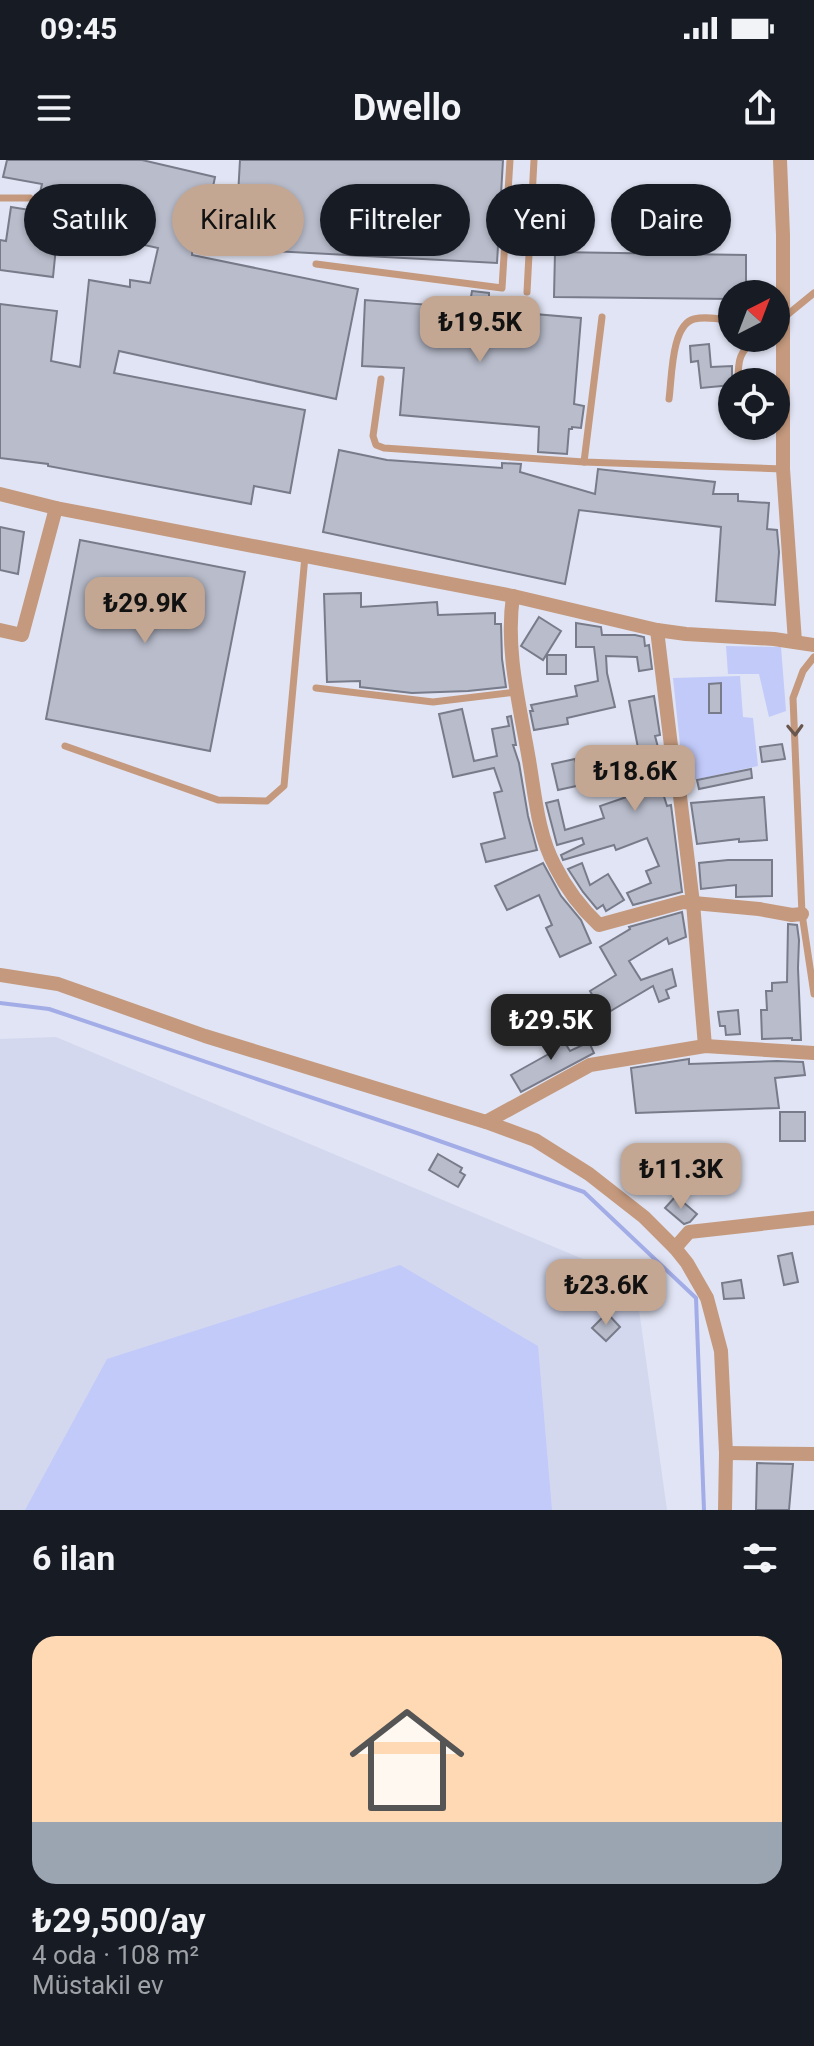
<!DOCTYPE html>
<html lang="tr">
<head>
<meta charset="utf-8">
<style>
  :root { --surface:#171b24; --page:#242831; --text:#f1f3f6; --muted:#9ea1a6; --line:#363941; --accent:#c4a792 }
  body { margin:0; font-family:Roboto,sans-serif; background:var(--page); color:var(--text); height:100vh; display:flex; flex-direction:column; font-size:30px; white-space:nowrap }
  * { box-sizing:border-box; margin:0 }
  p { font-size:26px; color:var(--muted) }
  .icon { flex:none; width:44px; height:44px; fill:none; stroke:currentColor; stroke-width:2; stroke-linecap:round; stroke-linejoin:round }
  .map { position:relative; height:1350px; overflow:hidden }
  .panel { display:flex; flex-direction:column; background:var(--surface); flex:1 }
  .panel>* { flex:none }
  .hud { position:absolute; left:24px; top:24px; width:766px; height:72px; display:flex; gap:16px }
  .needle { width:52px; rotate:42deg }
  .tools { position:absolute; left:718px; top:120px; display:grid; gap:16px }
  .tools a { display:grid; place-items:center; width:72px; height:72px; border-radius:50%; background:var(--surface); box-shadow:0 2px 6px #0004; font-size:40px }
  .price { position:absolute; translate:-50% -68px; padding:0 18px; border-radius:16px; background:var(--accent); color:#111; font-size:26px; line-height:52px; filter:drop-shadow(0 2px 4px #0008) }
  .price::after { content:''; position:absolute; left:50%; top:48px; width:24px; height:18px; margin-left:-12px; background:inherit; clip-path:polygon(0 0,100% 0,50% 100%) }
  .price.current { background:#222; color:#fff }
  ul { padding:0; list-style:none }
  li { display:grid; align-content:center; gap:16px; height:424px; padding:0 32px }
  li+li { border-top:2px solid var(--line) }
  li span { display:grid; place-items:center; height:248px; border-radius:24px; color:#555 }
  li>.icon { margin-inline-start:auto }
  span .icon { width:144px; height:144px; fill:#fffc; stroke-width:1 }
  li b { font-size:34px }
  h2 { display:flex; justify-content:space-between; align-items:center; height:96px; padding:0 32px; font-size:34px }
  .chip { padding:0 28px; border-radius:36px; background:var(--surface); box-shadow:0 2px 6px #0004; font-size:28px; line-height:72px }
  .chip.current { background:var(--accent); color:#111 }
  .status { display:flex; justify-content:space-between; align-items:center; height:56px; padding:0 40px; background:var(--surface); direction:ltr }
  .status svg { height:22px; fill:currentColor }
  header { display:flex; justify-content:space-between; align-items:center; height:104px; padding:0 32px; background:var(--surface); font-size:36px; font-weight:700 }
  .map>svg:first-child { display:block }
  .built { fill:#d3d8ef }
  .green { fill:#c1caf9 }
  .lines { fill:none; stroke-linecap:round; stroke-linejoin:round }
  .stream { stroke:#a2ace6; stroke-width:4 }
  .building { fill:#b8bccb; stroke:#787b89; stroke-width:2 }
  .lane { stroke:#c4997d; stroke-width:7 }
  .street { stroke:#c4997d; stroke-width:14 }
  .oneway { stroke:#69564d }
</style>
</head>
<body>
<div class="status"><b>09:45</b><svg viewBox="0 0 49 12"><path d="M0 12V9h3v3zM5 12V6h3v6zM10 12V3h3v9zM15 12V0h3v12zM26 1h20v11H26zM47 4h2v5h-2z"/></svg></div>
<header><svg class="icon" aria-label="menu" viewBox="0 0 24 24"><path d="M4 6h16M4 12h16M4 18h16"/></svg>Dwello<svg class="icon" aria-label="share" viewBox="0 0 24 24"><path d="M12 15V3M7 8l5-5 5 5M5 13v7h14v-7"/></svg></header>
<div class="map">
<svg width="814" height="1350" viewBox="0 0 814 1350">
  <rect width="100%" height="100%" fill="#e1e4f4"/>
  <path class="built" d="M56,877L635,1121L667,1350H0V879Z"/>
  <g class="green">
    <path d="M726,486L781,487L786,551L769,557L759,514H728Z"/>
    <path d="M740,516L743,557L753,558L758,606L684,622L673,518Z"/>
    <path d="M400,1105L538,1186L552,1350H25L107,1199Z"/>
  </g>
  <g class="lines">
    <path class="stream" d="M0,843L49,849L414,972L584,1032L696,1138L704,1350"/>
  </g>
  <g class="building">
    <path d="M7,0H142L215,17L201,87L193,86L192,95L358,129L336,239L119,191L114,213L305,250L290,333L254,326L251,344L48,306V304L0,298V144L57,151L51,201L80,207L89,120L130,127V120L150,123L158,88L104,76L110,49L65,41L66,36L40,33L42,24L3,17Z"/>
    <path d="M240,0H503L497,103L235,89Z"/>
    <path d="M11,47L55,54L50,86L56,87L53,117L0,110V80L6,81Z"/>
    <path d="M555,92L746,95V134H732V139L554,137Z"/>
    <path d="M472,131L489,133V150L581,158L574,244L584,246L581,268L572,267V269H569L567,294L538,292L539,267L400,255L404,208L362,206L365,140L469,148Z"/>
    <path d="M709,184L711,207L732,206V225L701,228L698,201L691,202L690,186Z"/>
    <path d="M339,290L387,300L502,308V303L521,304L520,312L595,334L598,309L715,322L713,334H738V341L769,343L767,369L777,370L779,392L775,445L716,441L721,367L579,350L565,424L323,372Z"/>
    <path d="M0,367L24,372L18,414L0,410Z"/>
    <path d="M80,380L245,412L210,591L46,559Z"/>
    <path d="M361,433V447L437,442L438,455L495,453V464H501L502,499L506,527L468,531L412,533L360,527V521L327,522L324,434Z"/>
    <path d="M539,457L561,471L543,500L521,486Z"/>
    <path d="M576,463L601,467L602,475H635L644,477L645,486L649,485L652,509L639,511L637,497L606,496L607,513L615,547L567,558L568,564L534,570L530,551H533L531,545L577,536L575,526L598,521L594,487H576Z"/>
    <rect x="547" y="495" width="19" height="19"/>
    <path d="M721,523V553H709V524Z"/>
    <path d="M654,536L660,575L655,576L668,625L661,627L667,646L671,645L682,732L633,745L627,733L651,723L646,711L659,706L647,678L616,690L614,685L563,700L561,695L584,684L582,678L557,685L546,643L558,640L565,670L604,658L600,646L638,633L628,590L638,588L629,541Z"/>
    <path d="M462,549L474,601L497,596L492,569L509,566L507,557L511,556L516,585H513L519,603L528,656L537,690L486,702L481,684L505,678L494,633L502,631L494,608L453,617L439,554Z"/>
    <path d="M782,584L785,599L762,602L760,587Z"/>
    <path d="M575,599L581,625L558,630L552,604Z"/>
    <path d="M751,609L752,618L699,629L697,620Z"/>
    <path d="M764,637L767,680L739,682V679L697,684L691,643Z"/>
    <path d="M728,700H772V736L736,737V725L701,729L699,703Z"/>
    <path d="M543,703L561,736L581,760L591,783L560,797L546,768L552,765L539,735L507,750L495,726Z"/>
    <path d="M582,703L590,725L608,714L624,740L606,751L603,745L597,749L583,732L568,709Z"/>
    <path d="M682,752L686,777L669,784L667,778L629,801L641,820L672,809L676,826L666,830L669,838L659,842L653,826L604,855L590,831L616,815L600,787L630,769L629,767Z"/>
    <path d="M788,764L797,765L799,780L798,808L801,880H792V878L762,879L761,850H767L766,831H772V823L787,822Z"/>
    <path d="M738,850L740,874L726,875L725,866H720L718,852Z"/>
    <path d="M557,870L570,891L589,882L594,893L521,932L511,915L554,891L545,877Z"/>
    <path d="M689,899V904L777,901L803,902L805,915L775,918L779,948L636,953L631,908Z"/>
    <rect x="780" y="952" width="25" height="29"/>
    <path d="M438,994L462,1008L460,1012L465,1015L458,1027L429,1010Z"/>
    <path d="M676,1036L697,1054L690,1062L684,1064L665,1048Z"/>
    <path d="M792,1093L798,1122L784,1125L778,1096Z"/>
    <path d="M741,1120L744,1138L724,1139L722,1123Z"/>
    <path d="M607,1153L620,1167L606,1181L592,1168Z"/>
    <path d="M757,1303L793,1304L789,1350H756Z"/>
  </g>
  <g class="lines">
    <g class="lane">
      <path d="M0,38H30"/>
      <path d="M316,104L502,128L510,0"/>
      <path d="M527,132L534,0"/>
      <path d="M776,164L814,133"/>
      <path d="M381,219L373,276L376,285L384,288L584,302L783,309"/>
      <path d="M738,222C738,199 739,192 757,178"/>
      <path d="M669,239C672,218 671,165 694,159C706,156 720,159 732,161"/>
      <path d="M584,302L602,157"/>
      <path d="M814,497L803,511L793,538L802,754L814,834"/>
      <path d="M316,528L433,542L517,532"/>
      <path d="M65,586L218,640L267,641L284,626L305,396"/>
    </g>
    <g class="street">
      <path d="M780,0L783,75V309L795,482"/>
      <path d="M0,334L56,348L513,436L657,470L686,474L774,479L814,485"/>
      <path d="M513,436C505,491 520,546 529,600C535,635 538,675 555,706C566,728 582,749 599,765L683,742L759,749L792,755L802,754"/>
      <path d="M0,470L22,475L56,348"/>
      <path d="M657,470L671,586L679,628L693,743L705,886"/>
      <path d="M0,815L58,824L205,876L486,962L535,980L589,1014L644,1057L675,1088L687,1103L707,1138L721,1191L726,1293L725,1350"/>
      <path d="M486,962L590,905L705,886L814,893"/>
      <path d="M675,1088L689,1072L814,1058"/>
      <path d="M726,1293L814,1294"/>
    </g>
  </g>
  <defs><path id="oneway-chevron" d="M-2-3.5L2.5 0L-2 3.5" fill="none" stroke-width="1.6" stroke-linecap="round" stroke-linejoin="round" transform="scale(2)"/></defs>
  <use class="oneway" href="#oneway-chevron" transform="translate(795 570) rotate(88)"/>
</svg>
<div class="tools">
<a><svg class="needle" viewBox="-14 -14 28 28"><path d="M0-13l5 13h-10z" fill="#e53935"/><path d="M0 13l5-13h-10z" fill="#9ea1a6"/></svg></a>
<a><svg class="icon" aria-label="locate" viewBox="0 0 24 24"><circle cx="12" cy="12" r="6"/><path d="M12 2v4M12 18v4M2 12h4M18 12h4"/></svg></a>
</div>
<b class="price" style="left:480px;top:204px">₺19.5K</b>
<b class="price" style="left:145px;top:485px">₺29.9K</b>
<b class="price" style="left:635px;top:653px">₺18.6K</b>
<b class="price current" style="left:551px;top:902px">₺29.5K</b>
<b class="price" style="left:681px;top:1051px">₺11.3K</b>
<b class="price" style="left:606px;top:1167px">₺23.6K</b>
<div class="hud">
<a class="chip">Satılık</a>
<a class="chip current">Kiralık</a>
<a class="chip">Filtreler</a>
<a class="chip">Yeni</a>
<a class="chip">Daire</a>
</div>
</div>
<section class="panel">
<h2>6 ilan<svg class="icon" aria-label="filters" viewBox="0 0 24 24"><path d="M4 7h16M4 17h16"/><circle cx="9" cy="7" r="2"/><circle cx="15" cy="17" r="2"/></svg></h2>
<ul>
<li><span style="background:linear-gradient(#ffd9b3 75%,#9aa5b1 0)"><svg class="icon" aria-label="home" viewBox="0 0 24 24"><path d="M3 11l9-7 9 7M6 9v11h12V9"/></svg></span><div><b>₺29,500/ay</b><p>4 oda · 108 m²</p><p>Müstakil ev</p></div></li>
</ul>
</section>
</body>
</html>
